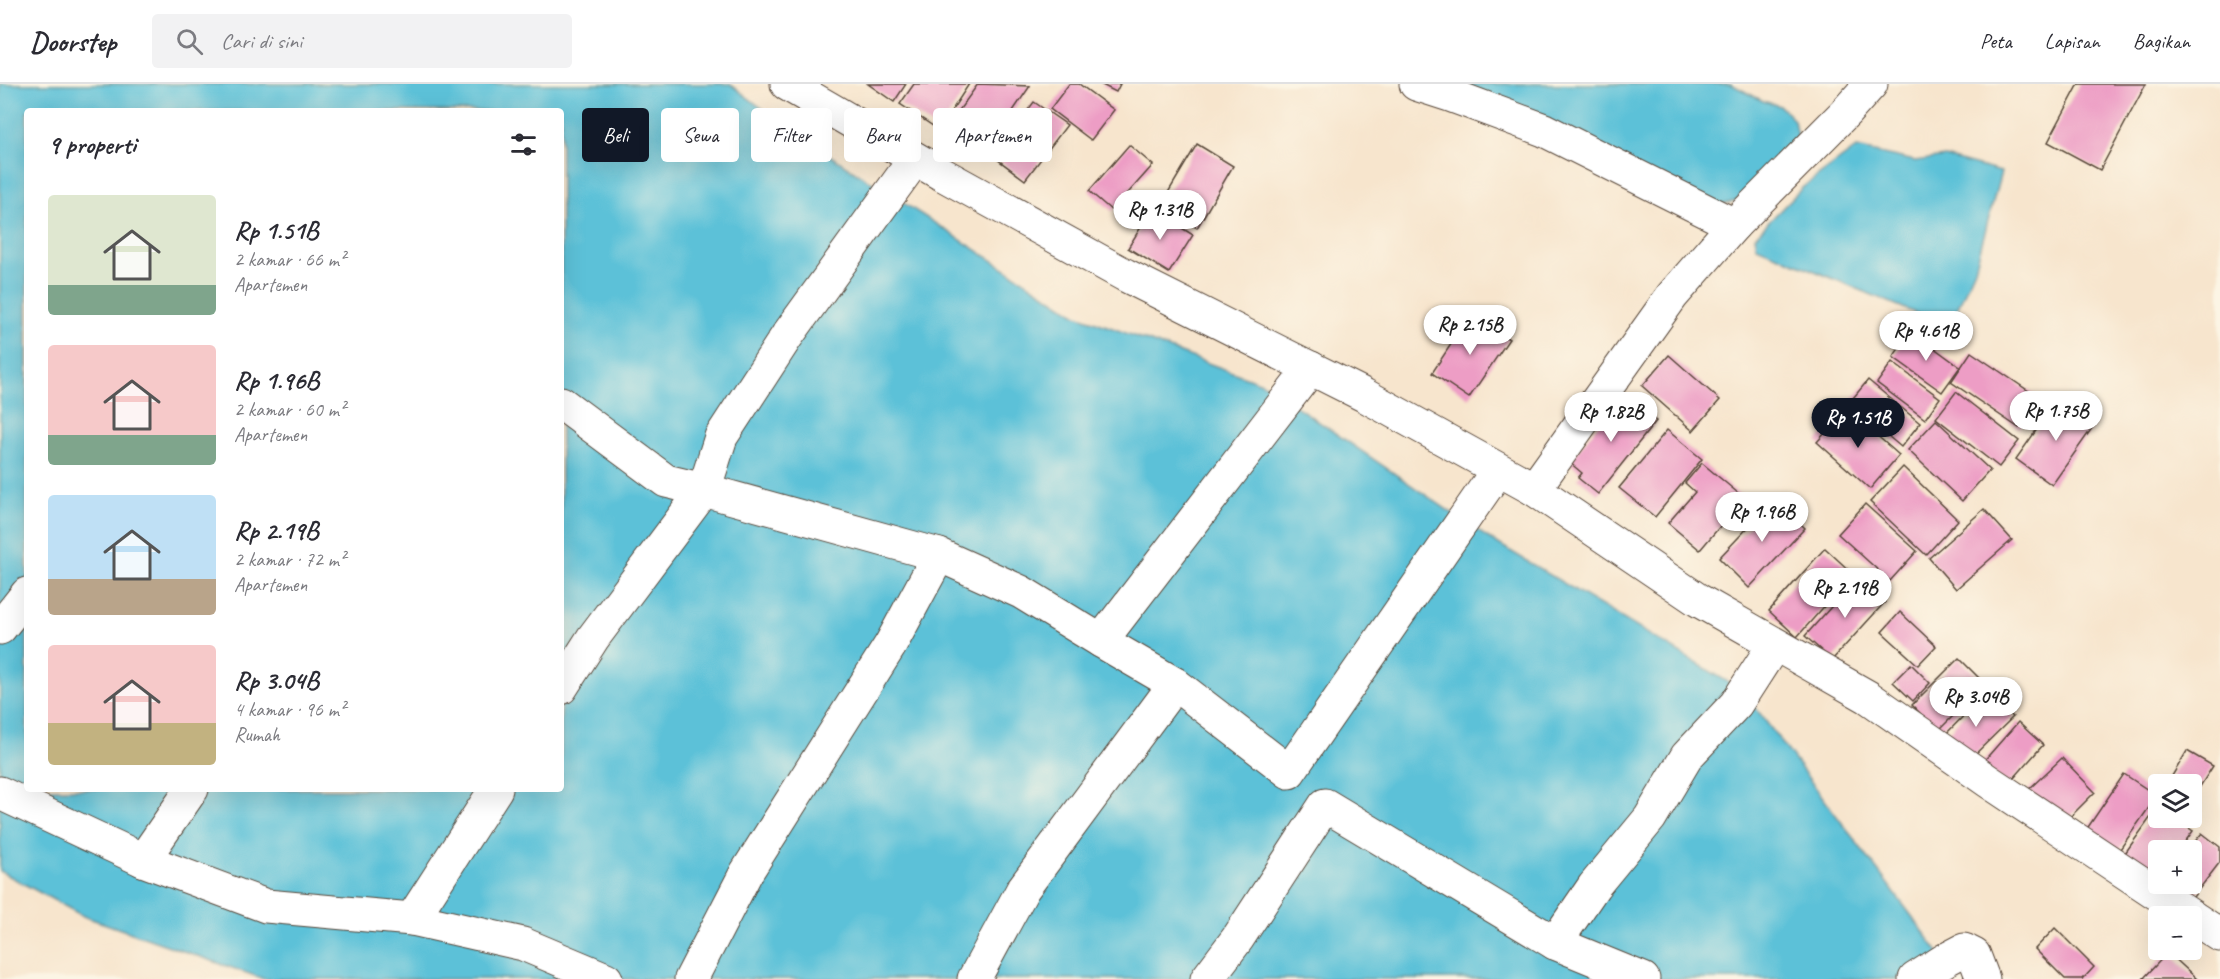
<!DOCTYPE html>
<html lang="id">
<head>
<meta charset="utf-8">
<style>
  :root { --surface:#fff; --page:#f2f2f3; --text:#2b2b33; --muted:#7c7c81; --line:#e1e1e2; --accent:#111827 }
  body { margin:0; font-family:Caveat,sans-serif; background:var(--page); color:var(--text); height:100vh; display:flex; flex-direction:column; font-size:22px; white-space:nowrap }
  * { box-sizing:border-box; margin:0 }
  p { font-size:20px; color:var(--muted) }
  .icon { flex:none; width:33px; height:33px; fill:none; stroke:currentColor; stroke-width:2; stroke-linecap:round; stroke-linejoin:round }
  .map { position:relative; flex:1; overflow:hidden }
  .details { position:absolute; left:24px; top:24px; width:540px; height:684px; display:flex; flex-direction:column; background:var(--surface); border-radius:6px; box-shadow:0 6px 24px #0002 }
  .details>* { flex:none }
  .banner { position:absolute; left:582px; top:24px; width:570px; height:54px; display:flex; gap:12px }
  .tools { position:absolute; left:2148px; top:690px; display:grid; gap:12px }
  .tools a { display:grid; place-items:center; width:54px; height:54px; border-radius:6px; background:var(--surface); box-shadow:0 6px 24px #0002; font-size:30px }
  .price { position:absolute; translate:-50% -51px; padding:0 14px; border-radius:21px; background:#fff; color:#222; font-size:20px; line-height:39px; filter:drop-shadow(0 2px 3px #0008) }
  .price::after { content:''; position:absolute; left:50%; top:36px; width:18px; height:14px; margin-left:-9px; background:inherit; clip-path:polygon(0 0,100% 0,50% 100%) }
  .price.active { background:var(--accent); color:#fff }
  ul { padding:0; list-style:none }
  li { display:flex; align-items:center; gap:18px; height:150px; padding:0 24px }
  li span { display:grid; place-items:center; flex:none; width:168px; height:120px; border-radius:6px; color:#555 }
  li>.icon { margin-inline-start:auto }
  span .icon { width:72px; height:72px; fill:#fffc; stroke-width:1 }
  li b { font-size:26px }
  h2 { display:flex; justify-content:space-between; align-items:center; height:72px; padding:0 24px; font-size:26px }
  .chip { padding:0 21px; border-radius:6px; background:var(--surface); box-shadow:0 6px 24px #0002; font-size:21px; line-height:54px }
  .chip.active { background:var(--accent); color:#fff }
  header { display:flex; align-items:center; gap:36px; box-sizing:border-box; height:84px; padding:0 30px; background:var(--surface); border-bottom:2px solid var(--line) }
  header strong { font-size:28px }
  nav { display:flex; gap:33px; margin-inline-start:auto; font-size:21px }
  .search { width:420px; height:54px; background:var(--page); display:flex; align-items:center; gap:15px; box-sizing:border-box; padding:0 21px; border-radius:6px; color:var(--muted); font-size:22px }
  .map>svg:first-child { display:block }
  .water { fill:#5bc1d8; stroke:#4b767b; stroke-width:1.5; fill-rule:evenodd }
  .building { fill:#ed9dc5 }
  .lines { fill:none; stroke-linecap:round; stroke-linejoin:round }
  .minor-casing { stroke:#574638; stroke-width:35 }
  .minor { stroke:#fff; stroke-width:33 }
</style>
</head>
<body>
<header>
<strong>Doorstep</strong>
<div class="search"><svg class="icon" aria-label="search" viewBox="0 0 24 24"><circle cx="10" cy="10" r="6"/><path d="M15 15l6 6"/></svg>Cari di sini</div>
<nav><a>Peta</a><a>Lapisan</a><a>Bagikan</a></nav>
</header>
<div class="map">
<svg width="2220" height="895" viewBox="0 0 2220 895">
  <rect width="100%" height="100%" fill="#fcf5e5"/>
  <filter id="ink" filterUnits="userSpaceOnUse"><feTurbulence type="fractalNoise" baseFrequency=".0167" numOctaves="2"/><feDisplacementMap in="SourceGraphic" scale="12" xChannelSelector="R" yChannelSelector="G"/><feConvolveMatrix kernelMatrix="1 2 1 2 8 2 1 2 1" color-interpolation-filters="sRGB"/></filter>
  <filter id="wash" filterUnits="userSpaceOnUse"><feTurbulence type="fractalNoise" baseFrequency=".008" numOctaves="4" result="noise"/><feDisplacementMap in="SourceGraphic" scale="24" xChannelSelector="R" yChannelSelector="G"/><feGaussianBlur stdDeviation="1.35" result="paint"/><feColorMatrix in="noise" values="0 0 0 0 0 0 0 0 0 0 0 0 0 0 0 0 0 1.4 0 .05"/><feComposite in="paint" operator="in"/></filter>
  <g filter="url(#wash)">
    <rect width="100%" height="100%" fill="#f7e5cd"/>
    <g class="water">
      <path d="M0,0H730L789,45L1077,231L1262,299L1487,453L1743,607L1959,895H264L83,832L0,787ZM27,27H561V705H27Z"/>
      <path d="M1439,0H1731L1763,17L1780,22L1794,36L1797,52L1790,65L1736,117L1710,124Z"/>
      <path d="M1856,64L1915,77L1945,73L2001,88L1975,185L1949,243L1757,163L1755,152L1803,103Z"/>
    </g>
    <g id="blocks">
      <g class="building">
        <path d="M868,0H906L894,18Z"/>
        <path d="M914,0H969L939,46L900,20Z"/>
        <path d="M978,0L1030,2L989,62L952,36Z"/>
        <path d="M1069,0H1079L1114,26L1091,56L1050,25Z"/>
        <path d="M1100,0H1120L1116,8Z"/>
        <path d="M2079,0H2146L2100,86L2048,58Z"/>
        <path d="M1034,18L1067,41L1025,96L993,72Z"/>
        <path d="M1197,60L1233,82L1197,144L1160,122Z"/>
        <path d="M1129,61L1153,81L1112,127L1089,107Z"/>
        <path d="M1152,125L1193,151L1169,189L1128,164Z"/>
        <path d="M1471,230L1509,255L1469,314L1432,289Z"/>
        <path d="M1911,247L1960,283L1942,308L1893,273Z"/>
        <path d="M1971,268L2039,314L2019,344L1951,298Z"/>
        <path d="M1669,271L1720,316L1693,347L1642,302Z"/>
        <path d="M1892,278L1940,314L1925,335L1877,299Z"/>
        <path d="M1868,296L1920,339L1901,363L1849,319Z"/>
        <path d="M1956,308L2019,357L1999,383L1936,334Z"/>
        <path d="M1622,310L1656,337L1598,410L1578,394L1582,389L1569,378Z"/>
        <path d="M2059,314L2095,340L2052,401L2016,375Z"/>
        <path d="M1847,325L1899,371L1870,405L1817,358Z"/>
        <path d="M1936,336L1990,386L1962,417L1908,366Z"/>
        <path d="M1667,346L1702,375L1655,433L1619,404Z"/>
        <path d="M1702,379L1744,414L1700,466L1668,439L1695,408L1685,399Z"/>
        <path d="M1903,383L1958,436L1926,471L1870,418Z"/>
        <path d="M1775,415L1805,444L1749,504L1719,474Z"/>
        <path d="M1865,420L1917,467L1890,497L1838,450Z"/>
        <path d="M1984,425L2012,456L1956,505L1929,474Z"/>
        <path d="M1825,464L1853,490L1797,553L1769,527Z"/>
        <path d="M1858,493L1885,518L1832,576L1805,552Z"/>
        <path d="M1900,528L1936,562L1918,581L1882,548Z"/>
        <path d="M1959,574L1985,600L1938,647L1912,621Z"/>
        <path d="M1911,580L1930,599L1913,617L1893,598Z"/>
        <path d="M1987,608L2013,633L1965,680L1940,656Z"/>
        <path d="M2018,638L2043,661L2007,702L1982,679Z"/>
        <path d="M2187,667L2213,682L2194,712L2192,711V700H2175L2169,697Z"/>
        <path d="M2062,674L2095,708L2062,741L2028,706Z"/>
        <path d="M2124,690L2157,712L2116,771L2084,749Z"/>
        <path d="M2158,723V734H2174L2193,747L2179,766H2158V794L2118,779Z"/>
        <path d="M2202,749L2220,763V778L2190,817L2167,800H2192V766H2188Z"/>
        <path d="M2055,844L2094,883L2083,895H2065L2035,865Z"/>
        <path d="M2168,868L2197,895H2143Z"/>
      </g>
    </g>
  </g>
  <g filter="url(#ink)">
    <use href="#blocks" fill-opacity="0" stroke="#574638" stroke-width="1.5"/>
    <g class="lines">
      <g class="minor-casing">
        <g id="minor">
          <path d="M787,0L940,89L1125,191L1364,311L1534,405L1698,516L1868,613L1988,697L2191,832"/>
          <path d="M1416,0L1450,11L1544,46L1734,141"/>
          <path d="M915,75L787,252L721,353L704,406L939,471L1021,508L1101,557"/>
          <path d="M561,319L666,397L704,406L593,554L561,604"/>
          <path d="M1534,405L1672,212L1734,141L1845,29L1871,0"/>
          <path d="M0,544L27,510"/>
          <path d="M1175,600L1289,688L1498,386"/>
          <path d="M192,705L143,776L266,822L412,835"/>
          <path d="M496,705L412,835L523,860L606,895"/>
          <path d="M0,709L143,776"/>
          <path d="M2192,833L2220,851"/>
          <path d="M691,895L746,789L891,560L939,471"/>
          <path d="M974,895L1023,805L1175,600L1101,557L1311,284"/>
          <path d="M1207,895L1238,854L1325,721L1555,859"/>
          <path d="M1643,895L1555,859L1594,802L1650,734L1687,672L1736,620L1774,561"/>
          <path d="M1915,895L1945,876L1964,866L1974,871L1983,895"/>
        </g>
      </g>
      <use href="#minor" class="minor"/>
    </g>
  </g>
</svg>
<div class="tools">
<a><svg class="icon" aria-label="layers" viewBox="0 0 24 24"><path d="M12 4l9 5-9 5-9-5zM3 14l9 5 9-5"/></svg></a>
<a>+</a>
<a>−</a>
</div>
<b class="price" style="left:1160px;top:157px">Rp 1.31B</b>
<b class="price" style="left:1470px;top:272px">Rp 2.15B</b>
<b class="price" style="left:1926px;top:278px">Rp 4.61B</b>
<b class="price" style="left:2056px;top:358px">Rp 1.75B</b>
<b class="price" style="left:1611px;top:359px">Rp 1.82B</b>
<b class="price active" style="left:1858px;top:365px">Rp 1.51B</b>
<b class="price" style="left:1762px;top:459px">Rp 1.96B</b>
<b class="price" style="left:1845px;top:535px">Rp 2.19B</b>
<b class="price" style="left:1976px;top:644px">Rp 3.04B</b>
<div class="banner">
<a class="chip active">Beli</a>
<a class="chip">Sewa</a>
<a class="chip">Filter</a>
<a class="chip">Baru</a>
<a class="chip">Apartemen</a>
</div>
<section class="details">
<h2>9 properti<svg class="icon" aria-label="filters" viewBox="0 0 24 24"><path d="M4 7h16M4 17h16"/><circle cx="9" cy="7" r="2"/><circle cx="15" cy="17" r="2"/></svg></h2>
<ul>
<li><span style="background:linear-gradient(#dfe7d0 75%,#7fa58c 0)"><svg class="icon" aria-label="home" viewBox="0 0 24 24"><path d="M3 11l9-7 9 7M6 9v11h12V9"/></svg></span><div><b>Rp 1.51B</b><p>2 kamar · 66 m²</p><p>Apartemen</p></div></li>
<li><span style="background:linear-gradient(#f6c9c9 75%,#7fa58c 0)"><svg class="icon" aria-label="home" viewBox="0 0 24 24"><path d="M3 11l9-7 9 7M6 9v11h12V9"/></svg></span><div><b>Rp 1.96B</b><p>2 kamar · 60 m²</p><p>Apartemen</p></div></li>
<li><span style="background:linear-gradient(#bfe0f5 70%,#b9a48a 0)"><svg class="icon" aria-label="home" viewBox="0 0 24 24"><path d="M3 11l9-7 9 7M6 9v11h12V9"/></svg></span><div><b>Rp 2.19B</b><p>2 kamar · 72 m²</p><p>Apartemen</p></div></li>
<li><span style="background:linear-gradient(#f6c9c9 65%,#c2b280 0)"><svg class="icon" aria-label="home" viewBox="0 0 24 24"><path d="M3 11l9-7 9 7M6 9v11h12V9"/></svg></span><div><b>Rp 3.04B</b><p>4 kamar · 96 m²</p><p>Rumah</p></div></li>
</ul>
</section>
</div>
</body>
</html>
